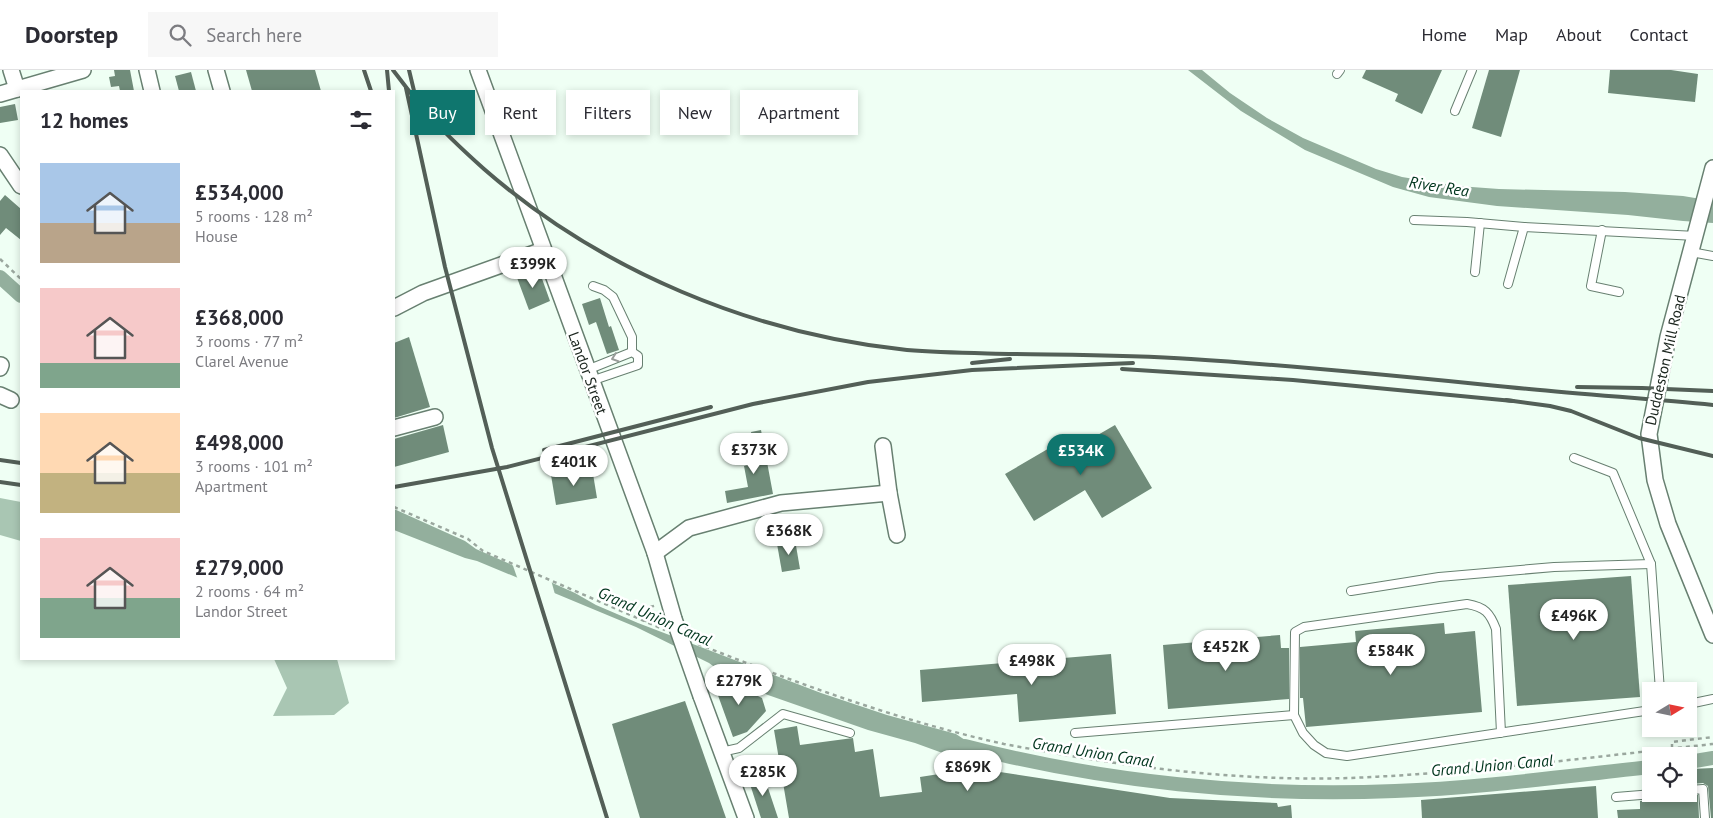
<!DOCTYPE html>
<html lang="en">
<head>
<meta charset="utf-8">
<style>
  :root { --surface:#fff; --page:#f7f7f7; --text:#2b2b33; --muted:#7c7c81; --line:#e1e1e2; --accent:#0f766e }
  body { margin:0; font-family:"PT Sans",sans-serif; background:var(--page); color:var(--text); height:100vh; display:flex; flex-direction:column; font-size:19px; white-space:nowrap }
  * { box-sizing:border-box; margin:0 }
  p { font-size:16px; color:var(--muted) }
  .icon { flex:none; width:28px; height:28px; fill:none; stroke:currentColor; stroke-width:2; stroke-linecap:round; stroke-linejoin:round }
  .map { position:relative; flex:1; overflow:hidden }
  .side { position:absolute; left:20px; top:20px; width:375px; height:570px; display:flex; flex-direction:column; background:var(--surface); border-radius:0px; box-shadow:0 2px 8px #0003 }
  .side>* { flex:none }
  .banner { position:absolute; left:410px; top:20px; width:475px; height:45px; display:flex; gap:10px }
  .needle { width:32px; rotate:80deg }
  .tools { position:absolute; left:1642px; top:612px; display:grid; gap:10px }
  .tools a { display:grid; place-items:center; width:55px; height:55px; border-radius:0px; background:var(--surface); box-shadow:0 2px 8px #0003; font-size:25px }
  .price { position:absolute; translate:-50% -42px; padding:0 11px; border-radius:18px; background:#fff; color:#222; font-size:16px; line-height:32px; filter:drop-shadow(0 1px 2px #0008) }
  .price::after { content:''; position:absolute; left:50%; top:30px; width:15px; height:11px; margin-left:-8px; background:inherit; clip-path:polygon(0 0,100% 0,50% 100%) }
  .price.active { background:var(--accent); color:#fff }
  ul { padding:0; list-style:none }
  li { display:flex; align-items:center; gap:15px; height:125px; padding:0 20px }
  li span { display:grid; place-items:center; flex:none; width:140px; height:100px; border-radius:0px; color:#555 }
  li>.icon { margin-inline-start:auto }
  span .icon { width:60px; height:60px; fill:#fffc; stroke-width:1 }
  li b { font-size:21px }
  h2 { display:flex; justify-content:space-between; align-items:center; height:60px; padding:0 20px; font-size:21px }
  .pill { padding:0 18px; border-radius:0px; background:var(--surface); box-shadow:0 2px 8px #0003; font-size:18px; line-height:45px }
  .pill.active { background:var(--accent); color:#fff }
  header { display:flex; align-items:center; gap:30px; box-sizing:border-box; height:70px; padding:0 25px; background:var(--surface); border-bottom:1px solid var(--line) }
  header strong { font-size:24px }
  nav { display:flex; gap:28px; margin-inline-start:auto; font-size:18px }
  .search { width:350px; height:45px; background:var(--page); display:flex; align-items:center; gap:12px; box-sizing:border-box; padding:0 18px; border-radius:0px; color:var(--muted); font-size:19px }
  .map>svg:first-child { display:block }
  .forest { fill:#a9c6b3 }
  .water { fill:#93af9d }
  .pier { fill:#effff4 }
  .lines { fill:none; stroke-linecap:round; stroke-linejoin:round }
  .canal { stroke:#93af9d; stroke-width:14 }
  .building { fill:#708c7a }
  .lane-casing { stroke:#688071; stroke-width:10 }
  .street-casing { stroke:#688071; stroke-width:18 }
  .path { stroke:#9aa79e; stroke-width:2.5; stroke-dasharray:4 4; stroke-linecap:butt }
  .lane { stroke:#fff; stroke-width:8 }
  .street { stroke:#fff; stroke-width:15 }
  .rail { stroke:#535f57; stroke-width:4 }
  .street-bridge-casing { stroke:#688071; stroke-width:18; stroke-linecap:butt }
  .street-bridge { stroke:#fff; stroke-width:15 }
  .oneway { stroke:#989c99 }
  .labels { text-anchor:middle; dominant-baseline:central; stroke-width:5; stroke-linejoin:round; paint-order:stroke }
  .street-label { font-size:15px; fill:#1a241d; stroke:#fff }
  .water-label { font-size:16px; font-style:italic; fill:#00351d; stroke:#fff }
</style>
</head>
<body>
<header>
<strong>Doorstep</strong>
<div class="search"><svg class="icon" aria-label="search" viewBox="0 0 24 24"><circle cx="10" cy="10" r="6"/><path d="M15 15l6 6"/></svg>Search here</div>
<nav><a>Home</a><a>Map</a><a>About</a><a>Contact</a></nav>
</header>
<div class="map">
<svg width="1713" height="748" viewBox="0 0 1713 748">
  <rect width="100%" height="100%" fill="#effff4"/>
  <g class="forest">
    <path d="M0,428L21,432V471L0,465Z"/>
    <path d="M274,589H337L349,633L334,645L273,646L287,618Z"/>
  </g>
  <g class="water">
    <path d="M1188,0H1202L1230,23L1267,48L1303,68L1376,99L1402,107L1458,116L1499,119L1625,122L1683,126L1713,131V153L1683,151L1628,145L1497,136L1429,127L1393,117L1305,80L1241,41Z"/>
    <path d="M394,439L465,471L476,479L575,523L596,535L638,553L821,623L887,645L956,664L974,676L983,677L981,684L968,682L957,683L959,689L915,673L868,660L768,625L732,610L709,593L636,557L477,491L465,488L394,460Z"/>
  </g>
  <path class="pier" d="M512,493L551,510L556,528L518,510Z"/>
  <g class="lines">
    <g class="canal">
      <path d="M0,207L21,226"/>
      <path d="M965,676C1104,712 1252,727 1395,721C1481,718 1566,706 1651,697"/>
      <path d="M1689,692L1713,688"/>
    </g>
  </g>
  <g class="building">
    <path d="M114,0H130L134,21H120L119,16L111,17L109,7L115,6Z"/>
    <path d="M246,0H315L321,21H252Z"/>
    <path d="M1366,0H1442L1422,44L1395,31L1398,24L1362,8Z"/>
    <path d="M1489,0H1520L1501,67L1472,58Z"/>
    <path d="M1610,0H1671L1698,4L1695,32L1608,23Z"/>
    <path d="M191,2L196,21H179L175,6Z"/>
    <path d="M15,34L18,50L0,53V37Z"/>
    <path d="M5,125L21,139V170L6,158L0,165V131Z"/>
    <path d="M530,200L540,203L550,231L529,240L516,205Z"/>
    <path d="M600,228L609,257L611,256L619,280L607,284L596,252L589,255L582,234Z"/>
    <path d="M409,267L430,337L394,348V273Z"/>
    <path d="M443,355L449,382L394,397V369Z"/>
    <path d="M1115,355L1152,418L1102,448L1085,420L1034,451L1005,404L1058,373L1065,384Z"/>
    <path d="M761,360L773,424L727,433L725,421L748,417L744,396L757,393L751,362Z"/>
    <path d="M592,398L597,428L556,435L551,405Z"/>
    <path d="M795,470L800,499L782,502L777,474Z"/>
    <path d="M1631,506L1640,627L1517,636L1508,515Z"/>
    <path d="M1444,553L1445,564L1475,561L1482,642L1306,657L1303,628H1300V577L1356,572L1355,561Z"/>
    <path d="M1280,565L1281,578H1289V629L1168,639L1163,575Z"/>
    <path d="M1111,584L1116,644L1019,652L1017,624L922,632L920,600Z"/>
    <path d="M711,606L726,607L731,613L762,628L766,641L747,662L733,667Z"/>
    <path d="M685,631L726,748H640L612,654Z"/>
    <path d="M797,656L800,675L853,668L855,682L873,679L880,727L922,722L920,707L952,702L954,689L987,700L1170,728L1277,733L1278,737L1291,735L1292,748H789L774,660Z"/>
    <path d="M1713,698V748H1711L1708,716L1703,713L1692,714L1691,699Z"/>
    <path d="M763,703L778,748H761L748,708Z"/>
    <path d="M1596,716L1598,748H1422L1421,730Z"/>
    <path d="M1693,725H1698L1699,748H1618L1617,740L1640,739V731Z"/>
  </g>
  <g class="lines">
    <g class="lane-casing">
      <g id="lane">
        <path d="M1337,4L1340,0"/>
        <path d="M1455,41L1472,0"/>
        <path d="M1414,150L1467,152L1524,157"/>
        <path d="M1602,160L1591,216L1619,222"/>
        <path d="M1691,182L1713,186"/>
        <path d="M1475,202L1480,153"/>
        <path d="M1508,214L1524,157L1696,166"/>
        <path d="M593,216L604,220L613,227L632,267V282"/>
        <path d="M587,300L632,282L638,286V295L591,311"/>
        <path d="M1574,388L1613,403L1651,494L1660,621"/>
        <path d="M1351,521L1439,507L1554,497L1651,494"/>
        <path d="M1689,634L1713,629"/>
        <path d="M1075,663L1294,645"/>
        <path d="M1501,663L1496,559C1490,543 1485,537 1467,534L1304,557L1295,562L1294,645L1303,663L1314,675L1326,683L1347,686L1651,640"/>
        <path d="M721,682L739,678L783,644L850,663"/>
        <path d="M1689,720L1703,719L1705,748"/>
        <path d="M1616,727L1653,724"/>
      </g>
    </g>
    <g class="street-casing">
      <g id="street">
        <path d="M11,0L17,19"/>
        <path d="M147,0L152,21"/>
        <path d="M216,0L222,21"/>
        <path d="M478,0L655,483L674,549"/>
        <path d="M0,24L83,0"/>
        <path d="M0,85L21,116"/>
        <path d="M1713,98L1668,267L1649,364L1655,410L1668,454L1713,565"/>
        <path d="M394,238L423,223L543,180"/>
        <path d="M0,298L1,295"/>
        <path d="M0,325L11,330"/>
        <path d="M394,358L435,347"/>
        <path d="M883,376L889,423L897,465"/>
        <path d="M655,483L689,458L781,433L889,423"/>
        <path d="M701,626L746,748"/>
      </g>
    </g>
    <g class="path">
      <path d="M0,189L21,209"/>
      <path d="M394,437L468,469L483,481L665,560"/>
      <path d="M645,552L650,537L657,535"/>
      <path d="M698,574C796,613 900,651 1004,674C1024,678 1045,681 1065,685C1159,701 1255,711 1350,708C1471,703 1592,687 1713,674"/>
      <path d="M1672,678V672L1713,667"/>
    </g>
    <use href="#lane" class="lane"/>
    <use href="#street" class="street"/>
    <g class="rail">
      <path d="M364,0L371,21"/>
      <path d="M387,0L389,21"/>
      <path d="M393,0C404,15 416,30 428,44C445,64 465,82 484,99C601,201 753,264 907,280C943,283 978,283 1014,284C1073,285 1132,285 1191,289C1304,296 1417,308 1529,319C1591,325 1652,329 1713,335"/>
      <path d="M409,0L415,25"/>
      <path d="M406,18L445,197L492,378L607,748"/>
      <path d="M972,293L1010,289"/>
      <path d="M1122,299L1293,310L1513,331"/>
      <path d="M1577,317L1642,318L1713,321"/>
      <path d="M1506,330L1550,336L1571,341L1639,368L1713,386"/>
      <path d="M544,380L711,337"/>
      <path d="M0,390L21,393"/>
      <path d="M0,412L21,415"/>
      <path d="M394,417L507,397L753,334L868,312L972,300L1133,293"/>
    </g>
    <g class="street-bridge-casing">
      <path id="street-bridge" d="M674,549L701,626"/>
    </g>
    <use href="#street-bridge" class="street-bridge"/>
  </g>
  <defs><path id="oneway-chevron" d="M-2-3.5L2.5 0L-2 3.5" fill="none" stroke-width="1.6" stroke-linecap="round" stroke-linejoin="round" transform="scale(1.25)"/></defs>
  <use class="oneway" href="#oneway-chevron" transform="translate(615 288) rotate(161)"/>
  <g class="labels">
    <g class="street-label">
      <text transform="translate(1665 290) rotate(-77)">Duddeston Mill Road</text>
      <text transform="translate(588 303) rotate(70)">Landor Street</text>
    </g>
    <g class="water-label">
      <text transform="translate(1439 116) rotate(9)">River Rea</text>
      <text transform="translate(655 546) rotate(24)">Grand Union Canal</text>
      <text transform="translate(1093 682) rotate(9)">Grand Union Canal</text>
      <text transform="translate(1492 695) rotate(-5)">Grand Union Canal</text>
    </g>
  </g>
</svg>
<div class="tools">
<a><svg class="needle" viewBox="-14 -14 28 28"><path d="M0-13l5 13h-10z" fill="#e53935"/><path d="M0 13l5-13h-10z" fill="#7c7c81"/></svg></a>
<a><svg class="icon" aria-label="locate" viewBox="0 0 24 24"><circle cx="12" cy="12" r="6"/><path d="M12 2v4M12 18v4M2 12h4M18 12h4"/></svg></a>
</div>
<b class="price" style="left:533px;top:219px">£399K</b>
<b class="price" style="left:754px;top:405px">£373K</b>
<b class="price active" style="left:1081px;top:406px">£534K</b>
<b class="price" style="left:574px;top:417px">£401K</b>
<b class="price" style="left:789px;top:486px">£368K</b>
<b class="price" style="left:1574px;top:571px">£496K</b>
<b class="price" style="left:1226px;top:602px">£452K</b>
<b class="price" style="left:1391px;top:606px">£584K</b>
<b class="price" style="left:1032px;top:616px">£498K</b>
<b class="price" style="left:739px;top:636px">£279K</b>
<b class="price" style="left:968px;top:722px">£869K</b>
<b class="price" style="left:763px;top:727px">£285K</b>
<div class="banner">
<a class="pill active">Buy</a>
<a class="pill">Rent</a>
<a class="pill">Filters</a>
<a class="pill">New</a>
<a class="pill">Apartment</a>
</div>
<section class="side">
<h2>12 homes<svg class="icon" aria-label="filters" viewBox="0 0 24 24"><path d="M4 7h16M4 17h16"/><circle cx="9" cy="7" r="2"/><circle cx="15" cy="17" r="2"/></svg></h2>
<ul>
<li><span style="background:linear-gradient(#a9c7e8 60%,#b9a48a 0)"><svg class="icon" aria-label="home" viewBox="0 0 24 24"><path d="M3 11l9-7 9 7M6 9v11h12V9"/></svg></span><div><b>£534,000</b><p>5 rooms · 128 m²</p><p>House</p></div></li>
<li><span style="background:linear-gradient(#f6c9c9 75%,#7fa58c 0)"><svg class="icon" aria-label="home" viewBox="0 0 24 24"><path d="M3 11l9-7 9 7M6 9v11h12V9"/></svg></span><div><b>£368,000</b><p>3 rooms · 77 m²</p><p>Clarel Avenue</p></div></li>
<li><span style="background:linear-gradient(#ffd9b3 60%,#c2b280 0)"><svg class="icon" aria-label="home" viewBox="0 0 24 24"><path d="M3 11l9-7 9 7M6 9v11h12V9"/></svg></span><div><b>£498,000</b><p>3 rooms · 101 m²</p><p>Apartment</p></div></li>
<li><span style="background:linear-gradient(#f6c9c9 60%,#7fa58c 0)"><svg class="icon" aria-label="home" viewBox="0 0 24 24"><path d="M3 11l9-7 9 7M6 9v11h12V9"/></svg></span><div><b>£279,000</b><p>2 rooms · 64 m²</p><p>Landor Street</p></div></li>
</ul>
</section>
</div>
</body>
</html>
